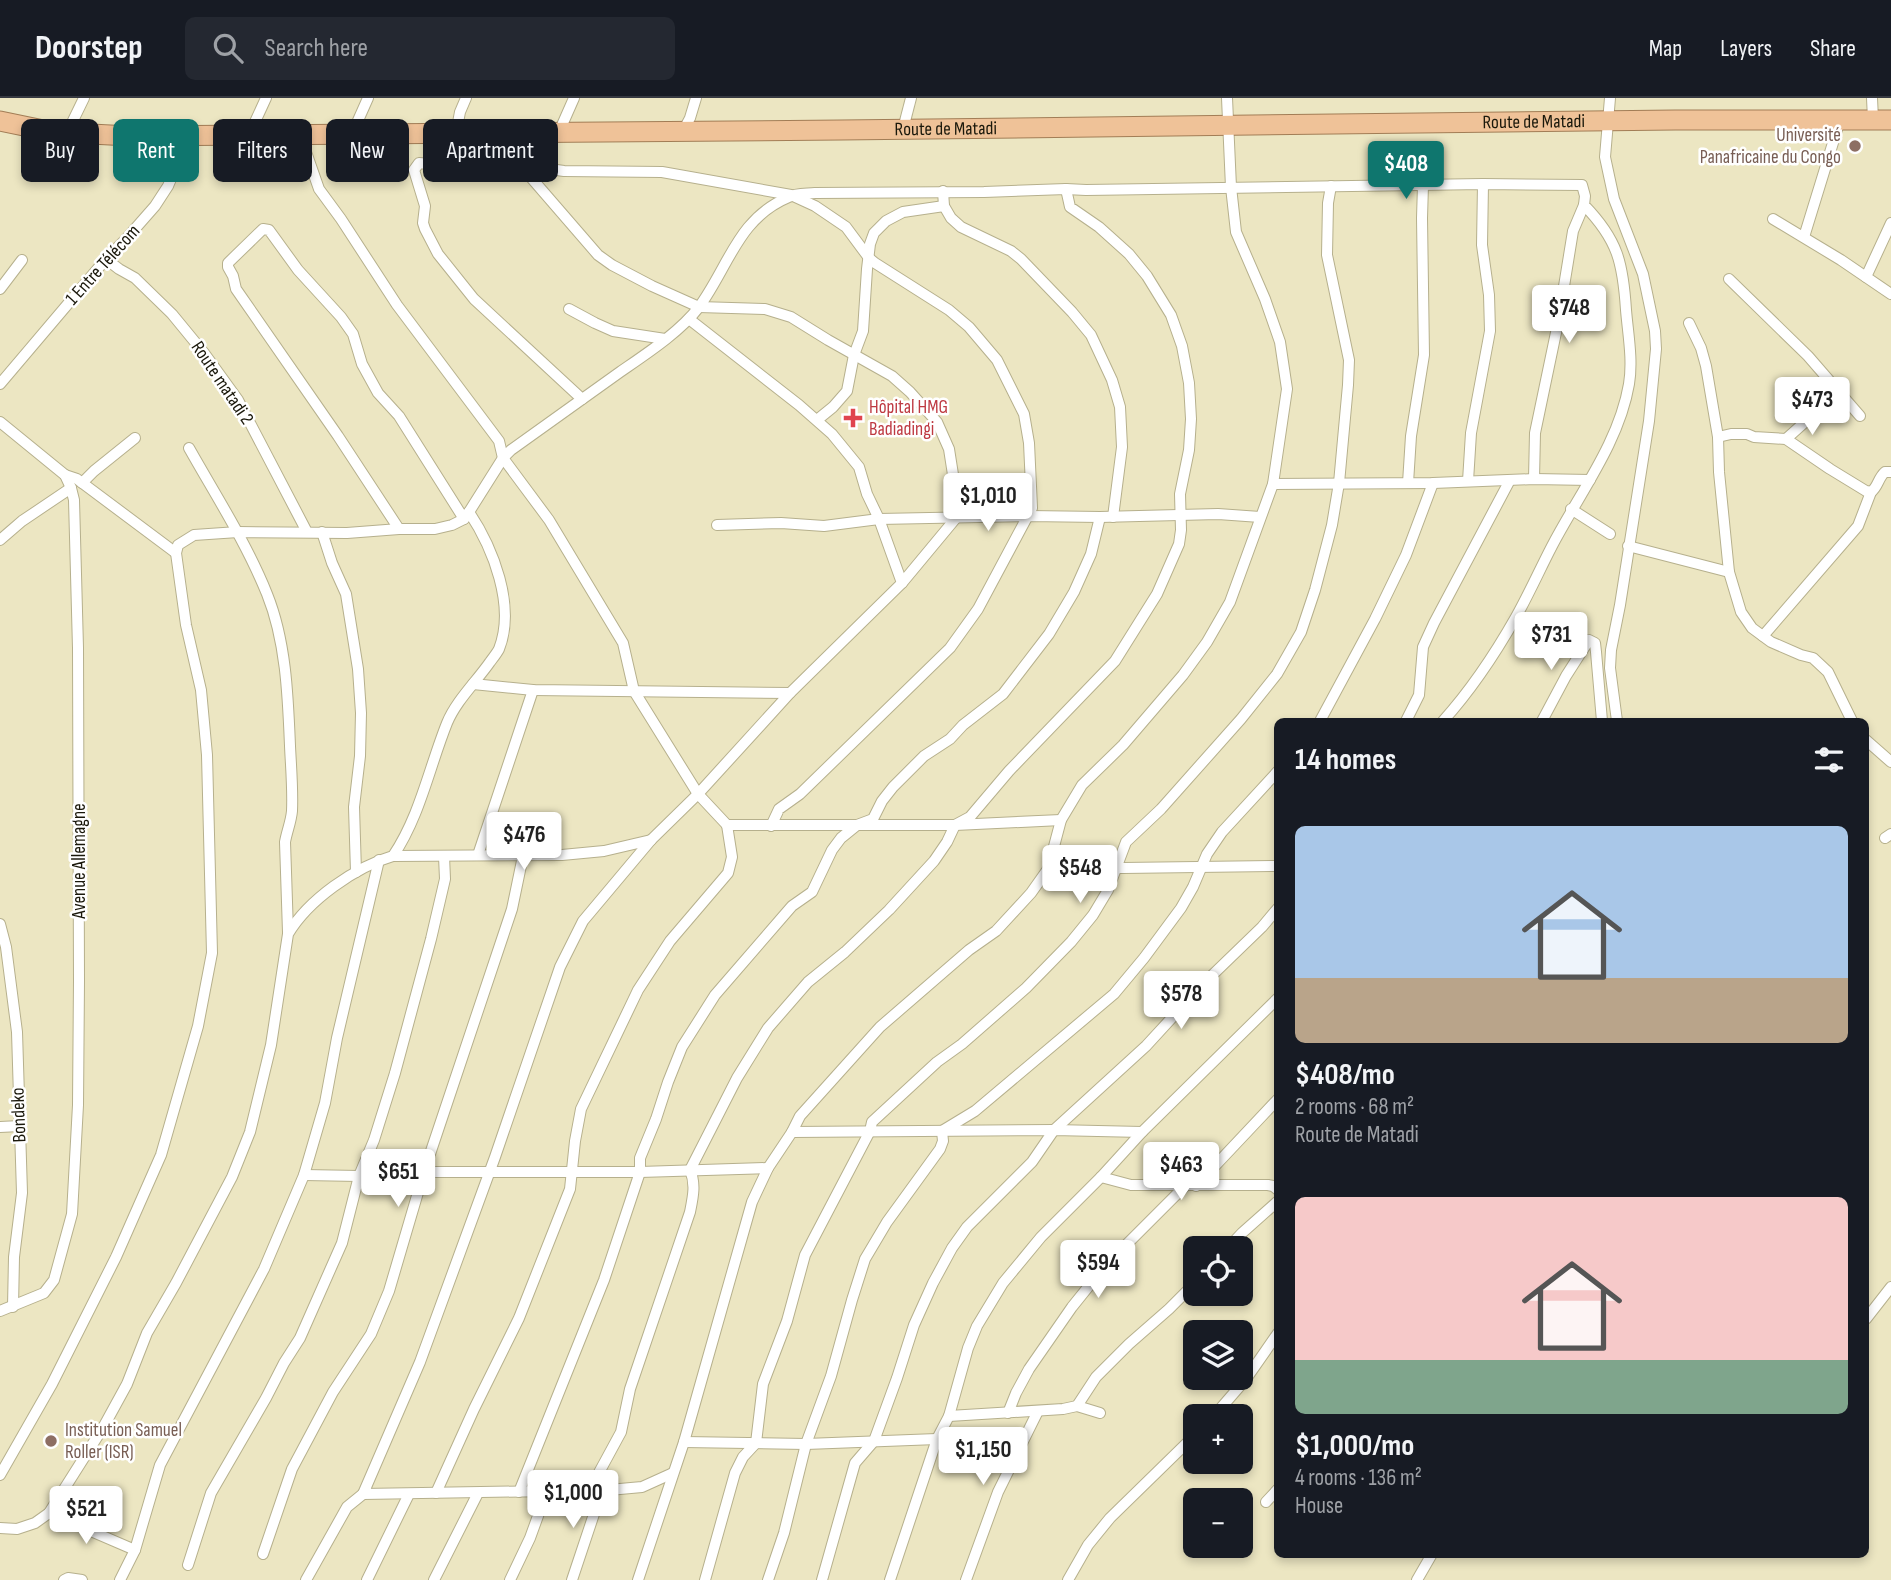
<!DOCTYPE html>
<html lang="en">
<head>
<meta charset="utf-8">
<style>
  :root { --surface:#171b24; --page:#242831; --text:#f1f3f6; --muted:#9ea1a6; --line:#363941; --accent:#0f766e }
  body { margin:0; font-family:"Sofia Sans Condensed",sans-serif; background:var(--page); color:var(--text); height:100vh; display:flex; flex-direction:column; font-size:26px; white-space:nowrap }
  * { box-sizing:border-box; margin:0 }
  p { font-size:23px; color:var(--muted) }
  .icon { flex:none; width:38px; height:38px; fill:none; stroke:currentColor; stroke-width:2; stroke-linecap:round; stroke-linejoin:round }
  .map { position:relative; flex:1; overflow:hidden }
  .panel { position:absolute; left:1274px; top:620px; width:595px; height:840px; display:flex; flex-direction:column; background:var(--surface); border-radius:10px; box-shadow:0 4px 10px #0003 }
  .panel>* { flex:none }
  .hud { position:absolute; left:21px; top:21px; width:665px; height:63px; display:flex; gap:14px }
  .buttons { position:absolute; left:1183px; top:1138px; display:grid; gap:14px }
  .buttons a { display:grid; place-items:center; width:70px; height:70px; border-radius:10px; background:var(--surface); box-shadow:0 4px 10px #0003; font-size:35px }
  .price { position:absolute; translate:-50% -60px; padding:0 16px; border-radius:7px; background:#fff; color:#222; font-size:23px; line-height:46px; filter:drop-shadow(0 2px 4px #0008) }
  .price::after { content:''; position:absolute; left:50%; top:42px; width:21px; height:16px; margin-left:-10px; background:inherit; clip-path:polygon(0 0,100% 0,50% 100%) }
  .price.current { background:var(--accent); color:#fff }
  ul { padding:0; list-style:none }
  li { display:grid; align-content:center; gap:14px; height:371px; padding:0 21px }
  li span { display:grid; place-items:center; height:217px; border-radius:10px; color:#555 }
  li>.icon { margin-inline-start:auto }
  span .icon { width:126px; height:126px; fill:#fffc; stroke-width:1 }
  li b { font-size:30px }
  h2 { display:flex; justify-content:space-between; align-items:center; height:84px; padding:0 21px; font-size:30px }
  .chip { padding:0 24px; border-radius:10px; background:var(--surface); box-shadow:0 4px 10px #0003; font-size:24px; line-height:63px }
  .chip.current { background:var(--accent); color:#fff }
  header { display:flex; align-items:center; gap:42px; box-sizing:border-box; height:98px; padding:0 35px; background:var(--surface); border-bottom:2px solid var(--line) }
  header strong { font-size:33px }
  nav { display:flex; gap:38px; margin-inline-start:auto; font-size:24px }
  .search { width:490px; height:63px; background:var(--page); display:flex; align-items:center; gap:18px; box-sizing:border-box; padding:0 24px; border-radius:10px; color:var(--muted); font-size:26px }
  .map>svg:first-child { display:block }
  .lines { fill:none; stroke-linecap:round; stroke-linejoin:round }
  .minor-casing { stroke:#b6b08d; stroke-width:12 }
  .trunk-casing { stroke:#a27d56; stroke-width:21 }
  .minor { stroke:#fff; stroke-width:10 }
  .trunk { stroke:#efc298; stroke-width:19 }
  .education-dot { fill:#8d6e63; stroke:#fff; stroke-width:2.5 }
  .health-dot { fill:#e0444e; stroke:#fff; stroke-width:2.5 }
  .labels { text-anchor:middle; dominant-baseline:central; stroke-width:5; stroke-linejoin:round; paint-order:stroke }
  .street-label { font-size:19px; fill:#1a180b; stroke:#fff }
  .education-label { font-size:19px; fill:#785e54; stroke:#fff; text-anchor:end }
  .health-label { font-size:19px; fill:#be3a42; stroke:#fff; text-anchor:start }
</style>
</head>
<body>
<header>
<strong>Doorstep</strong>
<div class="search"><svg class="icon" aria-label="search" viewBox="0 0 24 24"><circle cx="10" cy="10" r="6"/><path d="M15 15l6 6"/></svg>Search here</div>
<nav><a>Map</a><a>Layers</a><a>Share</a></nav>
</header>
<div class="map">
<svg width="1891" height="1482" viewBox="0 0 1891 1482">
  <rect width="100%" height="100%" fill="#ece6c2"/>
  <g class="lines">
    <g class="minor-casing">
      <g id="minor">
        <path d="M1610,0L1605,59L1614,101L1643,176L1655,233L1656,251L1649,323L1620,507L1611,552L1610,570L1617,623"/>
        <path d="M1872,0L1873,21"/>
        <path d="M903,31L911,0"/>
        <path d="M683,33L690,20L696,0"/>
        <path d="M559,34L574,0"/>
        <path d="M67,35L84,0"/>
        <path d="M456,35L460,14L466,0"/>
        <path d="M488,35L521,68L598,157L612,167L652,188L699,209L765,211L791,219L828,242L892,278L910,294L937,324L949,351L954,383L956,420L902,485L790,595L698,696L651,742L583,823L560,869L495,1059L420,1264L363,1396L609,1392L642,1389L673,1375"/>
        <path d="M352,36L368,0"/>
        <path d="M249,37L266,0"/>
        <path d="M300,37L319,91L341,121L397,207L499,343L503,360L549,422L623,545L634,593L698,696L727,727H955L1061,722"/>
        <path d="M943,93L944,108L951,120L961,129L1011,153L1021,161L1072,214L1091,237L1112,282L1120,309L1122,349L1113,419"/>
        <path d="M1773,121L1841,162L1891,196"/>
        <path d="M1804,139L1840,22"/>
        <path d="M106,161L119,171L135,180L172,216L204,255L238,302L307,434"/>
        <path d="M1866,179L1891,125"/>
        <path d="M1729,181L1808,258L1860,318"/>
        <path d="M0,191L22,162"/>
        <path d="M569,211L595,225L613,233L665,241"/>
        <path d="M689,221L799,307L832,336L859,369L867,396L879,421L902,485"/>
        <path d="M1689,225L1701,250L1706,268L1718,339L1719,374L1729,474L1741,514L1752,530L1771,544L1801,557L1813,560L1828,574L1852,623"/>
        <path d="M0,286L106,161L126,141L155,108L168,88L177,67L185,37"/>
        <path d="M582,301L474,201L438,156L425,131L423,125L425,108L414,72L419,65L452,68L506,65L564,73L662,74L791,97L815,108L846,129L869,160L875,165L949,212L969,229L997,262L1024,316L1029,345L1032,410L978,511L950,550L800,696L779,711L771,728"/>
        <path d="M817,322L833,309L847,293L854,257L863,233L867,171L870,146L874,135L886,123L903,114L944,108"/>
        <path d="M0,324L65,377L71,390L74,402L78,550L79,883L78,1007L72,1116L54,1182L44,1195L0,1213"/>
        <path d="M1718,339L1731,336H1747L1754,339L1786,341L1830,371L1866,393L1871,394C1878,389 1878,380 1885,374H1891"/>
        <path d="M1786,341L1815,315L1841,296"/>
        <path d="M189,350C216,398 246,444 267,496C286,543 288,598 290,648C291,670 293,691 292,713C291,724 287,733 285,744L288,834"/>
        <path d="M65,377L77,381L176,455"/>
        <path d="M1534,381L1535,335L1558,225L1573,133L1584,107"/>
        <path d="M1468,383L1471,335L1490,233L1489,197L1482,147L1483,86"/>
        <path d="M82,385L94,373L135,340"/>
        <path d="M1408,385L1411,338L1424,257L1422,120L1423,87"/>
        <path d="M1273,386L1433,385L1534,381L1590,382"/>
        <path d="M1571,411L1610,436"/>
        <path d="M717,427L781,425L824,428L879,421L1029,418L1100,419L1218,416L1260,419"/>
        <path d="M399,431L338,338L236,191L233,178L228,169V165L263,131L269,132L298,172L341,219L353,236L362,266L378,295L399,318L464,421"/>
        <path d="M322,434L332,465L346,496L358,571L361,615L360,658L354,709L356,774"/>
        <path d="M0,442L22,423L71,390"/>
        <path d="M1628,448L1729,474"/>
        <path d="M1763,538L1858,428L1871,394"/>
        <path d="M473,586L533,592L790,595"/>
        <path d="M1320,623L1375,521L1406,457L1433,385"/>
        <path d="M1406,623L1419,597L1423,549L1434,525L1510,382"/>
        <path d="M1542,623L1566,578L1589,542L1595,545L1596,554L1602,623"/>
        <path d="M1866,642L1891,664"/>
        <path d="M1885,740L1891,736"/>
        <path d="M478,757L533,592"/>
        <path d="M393,758L562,757L604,753L651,742"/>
        <path d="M1048,771L1278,768"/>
        <path d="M0,826L6,849L17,934L22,1095L14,1159L13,1209"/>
        <path d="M0,1029L20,1028"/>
        <path d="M792,1034L1054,1032L1142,1034"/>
        <path d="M304,1077L359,1078L424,1074H640L768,1070"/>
        <path d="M1101,1079L1131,1087H1268L1273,1088L1278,1092"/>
        <path d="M1196,1088L1278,1001"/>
        <path d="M1228,1150L1242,1135L1278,1103"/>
        <path d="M1866,1221L1891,1189"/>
        <path d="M1077,1308L1096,1279L1129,1246L1169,1211L1195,1185"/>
        <path d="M1008,1315L1016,1295L1029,1271L1072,1209L1105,1168L1185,1088"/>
        <path d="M949,1318L1063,1311L1077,1308L1100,1315"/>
        <path d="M1214,1318L1246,1281L1278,1235"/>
        <path d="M684,1344L806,1346L937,1341"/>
        <path d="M0,1377L52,1286L116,1159L161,1057L198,928L212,855L207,657L201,592L186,527L176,455L178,447L194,437L238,434L347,435L399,431H435L452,427L464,421L469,414L503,360L511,352C547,326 584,300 620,274C646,256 680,234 699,209C729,168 738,120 789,99C796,95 807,96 815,95L984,94L1066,91L1086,92L1483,86L1582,87L1585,98L1584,107C1618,142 1623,165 1626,212C1628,236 1633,262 1629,286C1619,345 1579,396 1552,448C1540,471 1529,496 1516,519C1495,556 1471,592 1443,623"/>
        <path d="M589,1393L621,1334L630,1291L690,1114C693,1099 696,1086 690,1072L737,980L768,930L808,884L845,854L889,812L934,763L947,744L955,727L970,719L1009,673L1115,563L1157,496L1179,446L1181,432L1180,396L1189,352L1191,321L1189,285L1182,248L1171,217L1147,178L1129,156L1099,129L1070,109L1066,91"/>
        <path d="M519,1394L604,1182L640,1074V1060L656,1021L668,984L682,949L715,897L792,808L812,794L832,752L841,740L857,727L873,721L882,703L893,689L924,658L950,641L963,627L1003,596L1049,536L1074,494L1091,456L1100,419"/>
        <path d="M436,1395L474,1311L519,1220L570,1091L575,1043L581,1011L638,892L670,843L728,775L732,759L727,727"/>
        <path d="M1266,1404L1278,1391"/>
        <path d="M49,1415L135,1452"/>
        <path d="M0,1430L17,1431L35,1425L49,1415L104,1328L127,1286L147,1235L176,1185L232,1079L250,1034L271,947L288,836C308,802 355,769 393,758C420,718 429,670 447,625C456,603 476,584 490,564C493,560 497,555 499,551C516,508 493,450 469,414"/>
        <path d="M263,1456L292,1371L333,1294L371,1236L389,1193L424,1074L512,811L523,758"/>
        <path d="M188,1467L211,1395L266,1300L284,1265L300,1240L342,1145L359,1078L374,1042L395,975L431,841L445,781L444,758"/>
        <path d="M64,1482L68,1480L82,1482"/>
        <path d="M120,1482L135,1452L160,1367L264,1171L304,1077L325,1005L337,940L379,762"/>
        <path d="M306,1482L347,1409L363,1396"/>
        <path d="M367,1482L409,1396"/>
        <path d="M434,1482L478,1395"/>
        <path d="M510,1482L530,1440L547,1393"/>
        <path d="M572,1482L602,1392"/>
        <path d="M638,1482L684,1344L752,1104L768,1070L792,1034L800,1018L880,929L969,852L996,833L1031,795L1048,771L1061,722L1082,687L1123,647L1183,577L1207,544L1230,504L1273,386L1287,291L1280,244L1265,201L1236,134L1231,89L1227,0"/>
        <path d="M705,1482L735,1375L743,1359L756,1345L763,1286L787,1223L805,1157L870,1033L872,1024L937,964L962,946L1026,890L1071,844L1093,817L1108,792L1126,744L1161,711L1241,621L1277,576L1301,534L1315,492L1332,427L1339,385L1348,287L1349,262L1327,157L1328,105L1331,88"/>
        <path d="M768,1482L784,1435L806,1346L831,1278L852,1202L865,1161L887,1124L940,1051L943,1043L942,1033L975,1013L1114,896L1144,860L1181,810L1193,789L1207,756L1222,734L1278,673"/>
        <path d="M822,1482L855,1365L874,1343L897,1280L914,1227L933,1185L952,1150L967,1129L1032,1064L1054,1032L1146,948L1202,887L1262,829L1278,810"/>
        <path d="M890,1482L937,1341L949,1318L968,1250L977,1228L1003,1185L1041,1139L1101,1079L1142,1034L1278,900"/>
        <path d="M966,1482L998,1394L1038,1313"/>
        <path d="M1068,1482L1088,1447L1110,1420L1195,1337"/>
        <path d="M1417,1482L1432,1456"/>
      </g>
    </g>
    <g class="trunk-casing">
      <g id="trunk">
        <path id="s1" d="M0,23L53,34L129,38L841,32L1675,22H1891"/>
      </g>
    </g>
    <use href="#minor" class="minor"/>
    <use href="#trunk" class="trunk"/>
  </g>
  <g class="education-dot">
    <circle cx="1855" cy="48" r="7"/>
    <circle cx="51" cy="1343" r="7"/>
  </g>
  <path class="health-dot" d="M849.5 309.5h7v7h7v7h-7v7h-7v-7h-7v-7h7z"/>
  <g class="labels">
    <g class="street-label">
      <text stroke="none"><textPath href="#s1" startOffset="1535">Route de Matadi</textPath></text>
      <text stroke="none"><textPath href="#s1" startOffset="947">Route de Matadi</textPath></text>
      <text transform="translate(103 167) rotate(-48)">1 Entre Télécom</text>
      <text transform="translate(222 285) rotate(56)">Route matadi 2</text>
      <text transform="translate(79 763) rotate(-90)">Avenue Allemagne</text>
      <text transform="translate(19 1017) rotate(-92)">Bondeko</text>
    </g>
    <g class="education-label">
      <text x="1841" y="37">Université<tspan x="1841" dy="22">Panafricaine du Congo</tspan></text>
      <text x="65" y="1332" text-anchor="start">Institution Samuel<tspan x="65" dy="22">Roller (ISR)</tspan></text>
    </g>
    <g class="health-label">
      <text x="869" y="309">Hôpital HMG<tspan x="869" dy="22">Badiadingi</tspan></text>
    </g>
  </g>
</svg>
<div class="buttons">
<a><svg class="icon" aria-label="locate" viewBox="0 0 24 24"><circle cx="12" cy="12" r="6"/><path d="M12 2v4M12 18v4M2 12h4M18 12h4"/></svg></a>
<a><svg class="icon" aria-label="layers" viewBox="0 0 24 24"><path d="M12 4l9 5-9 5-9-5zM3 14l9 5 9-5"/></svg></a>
<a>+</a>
<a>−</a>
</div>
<b class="price current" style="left:1406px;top:103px">$408</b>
<b class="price" style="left:1569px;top:247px">$748</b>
<b class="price" style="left:1812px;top:339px">$473</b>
<b class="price" style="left:988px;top:435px">$1,010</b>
<b class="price" style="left:1551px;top:574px">$731</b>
<b class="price" style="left:524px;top:774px">$476</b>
<b class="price" style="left:1080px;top:807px">$548</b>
<b class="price" style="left:1181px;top:933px">$578</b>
<b class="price" style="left:1181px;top:1104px">$463</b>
<b class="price" style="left:398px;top:1111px">$651</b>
<b class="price" style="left:1098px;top:1202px">$594</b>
<b class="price" style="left:983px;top:1389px">$1,150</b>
<b class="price" style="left:573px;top:1432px">$1,000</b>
<b class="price" style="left:86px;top:1448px">$521</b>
<div class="hud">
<a class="chip">Buy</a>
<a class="chip current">Rent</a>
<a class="chip">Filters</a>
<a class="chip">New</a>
<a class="chip">Apartment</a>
</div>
<section class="panel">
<h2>14 homes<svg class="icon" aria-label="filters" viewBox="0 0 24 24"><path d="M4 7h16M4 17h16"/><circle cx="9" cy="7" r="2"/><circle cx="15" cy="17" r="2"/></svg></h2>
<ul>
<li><span style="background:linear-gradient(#a9c7e8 70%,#b9a48a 0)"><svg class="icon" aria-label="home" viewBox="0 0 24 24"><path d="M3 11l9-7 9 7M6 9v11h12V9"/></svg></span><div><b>$408/mo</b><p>2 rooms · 68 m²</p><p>Route de Matadi</p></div></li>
<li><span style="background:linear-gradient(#f6c9c9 75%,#7fa58c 0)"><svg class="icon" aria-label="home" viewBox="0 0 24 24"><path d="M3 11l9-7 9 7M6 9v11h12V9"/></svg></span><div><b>$1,000/mo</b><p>4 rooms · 136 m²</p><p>House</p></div></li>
</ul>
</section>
</div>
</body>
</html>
